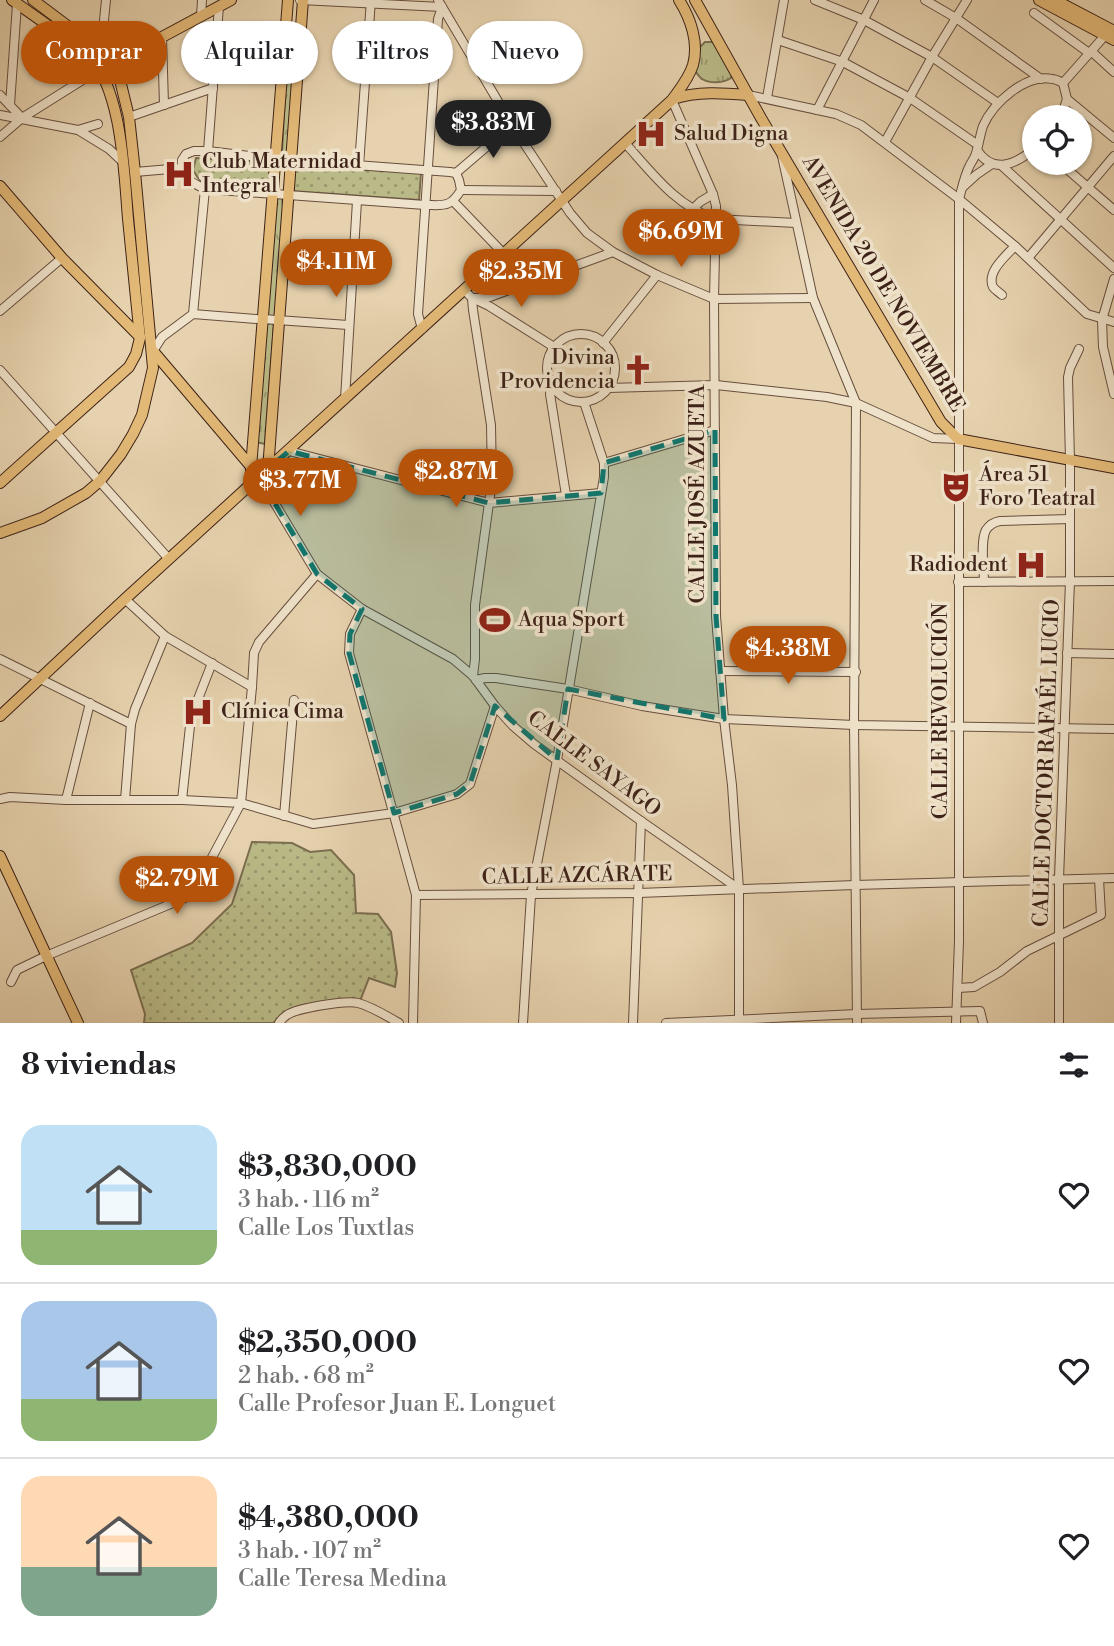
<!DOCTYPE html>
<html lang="es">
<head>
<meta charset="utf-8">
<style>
  :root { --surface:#fff; --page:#f6f6f6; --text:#202124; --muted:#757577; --line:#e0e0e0; --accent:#b45309 }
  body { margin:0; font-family:"Libre Bodoni",serif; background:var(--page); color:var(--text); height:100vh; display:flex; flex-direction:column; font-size:26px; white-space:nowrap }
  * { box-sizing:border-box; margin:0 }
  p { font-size:23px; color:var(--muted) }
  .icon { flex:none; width:38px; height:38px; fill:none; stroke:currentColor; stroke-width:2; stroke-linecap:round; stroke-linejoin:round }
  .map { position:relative; height:1023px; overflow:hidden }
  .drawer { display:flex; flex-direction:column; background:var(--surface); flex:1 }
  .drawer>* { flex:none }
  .guide { position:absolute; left:21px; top:21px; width:700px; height:63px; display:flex; gap:14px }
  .tools { position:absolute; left:1022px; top:105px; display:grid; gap:14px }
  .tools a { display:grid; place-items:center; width:70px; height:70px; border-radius:50%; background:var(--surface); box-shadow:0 2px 5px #0004; font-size:35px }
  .price { position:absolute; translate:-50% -60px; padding:0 16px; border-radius:24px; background:var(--accent); color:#fff; font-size:23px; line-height:46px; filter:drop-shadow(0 2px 4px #0008) }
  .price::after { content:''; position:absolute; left:50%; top:42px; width:21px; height:16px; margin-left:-10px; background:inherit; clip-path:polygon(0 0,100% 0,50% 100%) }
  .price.selected { background:#222; color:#fff }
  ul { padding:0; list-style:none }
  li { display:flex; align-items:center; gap:21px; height:175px; padding:0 21px }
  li+li { border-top:2px solid var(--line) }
  li span { display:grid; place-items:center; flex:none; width:196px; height:140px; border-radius:21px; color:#555 }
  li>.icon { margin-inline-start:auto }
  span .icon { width:84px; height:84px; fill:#fffc; stroke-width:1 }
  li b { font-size:30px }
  h2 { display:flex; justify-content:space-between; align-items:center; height:84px; padding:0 21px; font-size:30px }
  .pill { padding:0 24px; border-radius:32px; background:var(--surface); box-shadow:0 2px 5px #0004; font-size:24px; line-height:63px }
  .pill.selected { background:var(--accent); color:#fff }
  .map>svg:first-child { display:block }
  .grass { fill:url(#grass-tufts); stroke:#7b6e50; stroke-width:2 }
  .park { fill:url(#park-dots); stroke:#7b6e50; stroke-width:2 }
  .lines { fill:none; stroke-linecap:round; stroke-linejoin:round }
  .minor-casing { stroke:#674e3e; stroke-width:10 }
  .major-casing { stroke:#3d2218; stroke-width:12 }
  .minor { stroke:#efe2ca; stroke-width:8 }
  .major { stroke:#e3b977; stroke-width:10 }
  .marked { fill:#0f766e; fill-opacity:0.2; stroke:#0f766e; stroke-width:5; stroke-dasharray:14 9; stroke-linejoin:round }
  .labels { text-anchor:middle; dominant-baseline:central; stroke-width:7; stroke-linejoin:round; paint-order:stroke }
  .poi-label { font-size:21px; fill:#3d2218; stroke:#efe2ca; text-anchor:start }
  .street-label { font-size:21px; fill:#3d2218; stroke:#efe2ca }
</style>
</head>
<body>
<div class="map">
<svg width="1114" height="1023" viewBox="0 0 1114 1023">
  <defs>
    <pattern id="grass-tufts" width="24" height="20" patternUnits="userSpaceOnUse" patternTransform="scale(1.75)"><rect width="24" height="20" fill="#b9ba87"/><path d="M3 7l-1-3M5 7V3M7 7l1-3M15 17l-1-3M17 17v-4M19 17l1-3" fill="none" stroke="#98976d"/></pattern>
    <pattern id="park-dots" width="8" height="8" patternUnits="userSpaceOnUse" patternTransform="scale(1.75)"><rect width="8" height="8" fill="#b9ba87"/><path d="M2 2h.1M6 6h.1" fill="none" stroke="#98976d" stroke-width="1.8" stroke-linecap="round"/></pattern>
  </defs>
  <rect width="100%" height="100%" fill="#e6d2ae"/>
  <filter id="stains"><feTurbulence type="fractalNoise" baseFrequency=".00286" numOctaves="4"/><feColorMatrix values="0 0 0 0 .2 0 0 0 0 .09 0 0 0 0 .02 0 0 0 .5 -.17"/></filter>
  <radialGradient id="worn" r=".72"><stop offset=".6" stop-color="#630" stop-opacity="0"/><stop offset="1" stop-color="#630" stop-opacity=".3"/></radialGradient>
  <g class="grass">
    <path d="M705,42H714L732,72L731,78C724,83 710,84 702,79C700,78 696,72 694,70L700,47Z"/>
    <path d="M287,55L296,56L289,154L282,153Z"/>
    <path d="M274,197L285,198L275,318L266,317Z"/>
    <path d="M266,323L274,324L265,444L256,442Z"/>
  </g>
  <g class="park">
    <path d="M196,158L274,163L271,186L200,181L193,170Z"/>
    <path d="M294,165L421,173L419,200L291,191Z"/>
    <path d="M252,842L292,843L310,852L331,850L354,875L356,913L378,914L391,932L397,973L395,987L369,978L360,1001L349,999L299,1006L286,1012L273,1023H144L145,1014L131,970L192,943L232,904Z"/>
  </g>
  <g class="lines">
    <g class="minor-casing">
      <g id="minor">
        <path d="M300,0L442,7L438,19L418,314L422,329"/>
        <path d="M438,0L512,125L570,213L587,233L613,252L657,275L714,299L813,298"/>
        <path d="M815,0L864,20L932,57L998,103"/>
        <path d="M925,0L956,18L1041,79"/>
        <path d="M1034,13L1089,53"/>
        <path d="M201,16L202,0"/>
        <path d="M162,37L164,105"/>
        <path d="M778,40L843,62L910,98L978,145"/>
        <path d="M101,51L106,0"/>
        <path d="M1091,51L1114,72"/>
        <path d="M1063,83L1109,31"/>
        <path d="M0,95L22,118"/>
        <path d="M748,95L836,114L861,125L959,199L1015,246L1087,314L1114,322"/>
        <path d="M767,98L784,0"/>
        <path d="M1067,99L1114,138"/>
        <path d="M672,100L713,194L716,206L714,299L716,616L724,719L732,785L739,889V1023"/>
        <path d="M10,105L17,4"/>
        <path d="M817,110L874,0"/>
        <path d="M0,115L78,130L109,149L123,162"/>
        <path d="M129,117L213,88"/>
        <path d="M78,130L98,124"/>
        <path d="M0,137L22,118L100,69"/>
        <path d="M885,142L932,57L967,0"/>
        <path d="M625,143C652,173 676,206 715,219L796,223"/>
        <path d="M977,150C993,175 1016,164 1034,149"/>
        <path d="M194,151H208L275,159L450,172L456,173L459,180L461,190C450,208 444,205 425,205L205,189C190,181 181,180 182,160L186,154Z"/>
        <path d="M208,151L219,6"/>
        <path d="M782,156L813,298L856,403L854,725L857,1023"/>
        <path d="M1060,163L1114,210"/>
        <path d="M359,165L371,0"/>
        <path d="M1001,165L1114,268"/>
        <path d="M135,172L182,168"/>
        <path d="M456,173L512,125"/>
        <path d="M964,186L976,175L992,164"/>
        <path d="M461,190L556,191"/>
        <path d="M454,202L504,254"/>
        <path d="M693,209L700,202L713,194"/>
        <path d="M1028,258L1114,156"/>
        <path d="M1114,279L1102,320L1103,347L1114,394"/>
        <path d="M464,290L472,298L489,306L554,347"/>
        <path d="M1002,295C999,292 995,290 993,287C986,272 1006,256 1015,246"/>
        <path d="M472,298L473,310L491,425L492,481L475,605V659L473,676"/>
        <path d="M472,298H487L613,252"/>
        <path d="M0,311L62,258"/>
        <path d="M193,314L205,189"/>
        <path d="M263,319L348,325"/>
        <circle cx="581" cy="368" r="34"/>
        <path d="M603,343L657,275"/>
        <path d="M153,351L162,337L193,314L256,319"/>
        <path d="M0,370L169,559"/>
        <path d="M551,386L550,394L566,495"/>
        <path d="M608,388L716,385L827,397L856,403L933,438L958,439"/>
        <path d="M345,399L357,201"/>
        <path d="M289,451L489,503L601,493"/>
        <path d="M604,463L715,430"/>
        <path d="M259,477L317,574L362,609L453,659L473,676L495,706L513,726L534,744L641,821L739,889"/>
        <path d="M958,582L1114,581"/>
        <path d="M984,582C984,569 980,541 986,530C990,524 994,522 1000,521L1070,519"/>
        <path d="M125,599L165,636L252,687"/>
        <path d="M362,609L350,634L349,653L416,895L413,1023"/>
        <path d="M1067,653L1114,654"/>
        <path d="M0,659L131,724"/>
        <path d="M720,671L856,672"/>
        <path d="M476,680L485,678H496L568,689L642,706L724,719L854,725L1114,729"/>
        <path d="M0,799L10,797L66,800H182L241,803L313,824L394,813L457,794L470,784L495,706"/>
        <path d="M66,800L90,703"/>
        <path d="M125,800L131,724L135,709L165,636"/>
        <path d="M182,800L191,717L212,663"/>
        <path d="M284,816L294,700"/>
        <path d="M416,895L639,893L855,885L1114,878"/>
        <path d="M11,982L17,970L46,956L192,895L241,803L252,687L254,653L259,642L317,574"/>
        <path d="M958,988L974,987L1000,972L1027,951L1101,915L1099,879"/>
        <path d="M279,1023C281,1020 284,1017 287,1015C297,1008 346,1000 358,1003C373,1007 386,1016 399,1023"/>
        <path d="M523,1023L531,895L557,760L604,477V463L584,402"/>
        <path d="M633,1023L641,821"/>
        <path d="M666,1023L857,1014L980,1011L983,1023"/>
        <path d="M956,1023L959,941V199C962,189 964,177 969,167C971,162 975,158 976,153C979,144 980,135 983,126C993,103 1026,73 1052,79C1056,79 1059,81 1063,83L1067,99L1061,117"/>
        <path d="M1059,1023V879L1070,581V461L1068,377L1070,368L1079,349"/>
      </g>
    </g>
    <g class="major-casing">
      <g id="major">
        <path d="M695,0L761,118L941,422L958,439L1114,468"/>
        <path d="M1039,0L1114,40"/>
        <path d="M1055,0L1114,31"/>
        <path d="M108,66L231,0"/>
        <path d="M673,99C697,91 723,93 748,95"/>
        <path d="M0,186L62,258L140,337"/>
        <path d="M153,351L254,470"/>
        <path d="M268,470L303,0"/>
        <path d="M0,483L129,367L136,354L140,338C136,298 132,258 128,219C124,171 122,88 87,53L12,0"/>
        <path d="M251,484V468L288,0"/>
        <path d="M0,533L42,518L86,493L100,481L121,454L133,434L142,415L153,368L135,172L129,117L119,76L112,63L101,51L33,0"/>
        <path d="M0,716L125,599L672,100C680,89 689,78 693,65C699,43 691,19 679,0"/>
        <path d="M0,856L78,1023"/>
      </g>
    </g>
    <use href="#minor" class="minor"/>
    <use href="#major" class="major"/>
  </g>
  <path class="marked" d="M715,430L716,616L724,719L568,689L557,760L495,706L470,784L457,794L394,813L349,653L350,634L362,609L317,574L259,477L289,451L489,503L601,493L604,463Z"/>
  <defs>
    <g id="hospital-bare" transform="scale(2.415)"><path d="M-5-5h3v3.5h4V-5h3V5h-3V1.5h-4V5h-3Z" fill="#8f2418" stroke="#efe2ca" stroke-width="2.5" paint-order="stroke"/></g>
    <g id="church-bare" transform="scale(2.415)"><path d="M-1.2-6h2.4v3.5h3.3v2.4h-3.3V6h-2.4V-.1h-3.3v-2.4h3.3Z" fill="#8f2418" stroke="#efe2ca" stroke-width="2.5" paint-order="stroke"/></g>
    <g id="theatre-bare" transform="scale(2.415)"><path d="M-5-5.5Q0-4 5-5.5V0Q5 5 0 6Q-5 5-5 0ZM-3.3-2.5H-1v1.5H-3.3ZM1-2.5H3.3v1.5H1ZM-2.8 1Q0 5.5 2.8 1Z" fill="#8f2418" stroke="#efe2ca" stroke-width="2.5" paint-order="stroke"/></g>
    <g id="stadium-bare" transform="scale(2.415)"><path d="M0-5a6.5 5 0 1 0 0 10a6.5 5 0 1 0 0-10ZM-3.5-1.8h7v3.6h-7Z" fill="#8f2418" stroke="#efe2ca" stroke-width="2.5" paint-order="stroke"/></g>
  </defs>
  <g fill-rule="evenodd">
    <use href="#hospital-bare" x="651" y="134"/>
    <use href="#hospital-bare" x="179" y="174"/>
    <use href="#church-bare" x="638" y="370"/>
    <use href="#theatre-bare" x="956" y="487"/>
    <use href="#hospital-bare" x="1031" y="565"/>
    <use href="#stadium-bare" x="495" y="620"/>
    <use href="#hospital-bare" x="198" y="712"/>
  </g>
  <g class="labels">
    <g class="poi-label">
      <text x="674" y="134">Salud Digna</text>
      <text x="202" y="162">Club Maternidad<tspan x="202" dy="24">Integral</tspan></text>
      <text x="615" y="358" text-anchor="end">Divina<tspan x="615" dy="24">Providencia</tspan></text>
      <text x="979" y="475">Área 51<tspan x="979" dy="24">Foro Teatral</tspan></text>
      <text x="1008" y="565" text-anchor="end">Radiodent</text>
      <text x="518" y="620">Aqua Sport</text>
      <text x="221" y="712">Clínica Cima</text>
    </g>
    <g class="street-label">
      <text transform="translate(883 284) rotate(59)">AVENIDA 20 DE NOVIEMBRE</text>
      <text transform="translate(698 494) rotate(-90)">CALLE JOSÉ AZUETA</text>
      <text transform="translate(941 711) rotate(-90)">CALLE REVOLUCIÓN</text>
      <text transform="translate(1047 763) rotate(-88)">CALLE DOCTOR RAFAÉL LUCIO</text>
      <text transform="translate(594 764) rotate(37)">CALLE SAYAGO</text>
      <text transform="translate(577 876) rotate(-1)">CALLE AZCÁRATE</text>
    </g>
  </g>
  <rect width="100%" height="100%" filter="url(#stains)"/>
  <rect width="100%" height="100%" fill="url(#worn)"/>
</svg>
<div class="tools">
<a><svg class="icon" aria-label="locate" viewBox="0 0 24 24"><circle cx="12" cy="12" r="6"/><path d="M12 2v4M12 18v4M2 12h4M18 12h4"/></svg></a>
</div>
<b class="price selected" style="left:493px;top:160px">$3.83M</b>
<b class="price" style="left:681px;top:269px">$6.69M</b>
<b class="price" style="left:336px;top:299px">$4.11M</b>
<b class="price" style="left:521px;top:309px">$2.35M</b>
<b class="price" style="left:456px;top:509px">$2.87M</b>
<b class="price" style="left:300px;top:518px">$3.77M</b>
<b class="price" style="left:788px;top:686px">$4.38M</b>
<b class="price" style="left:177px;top:916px">$2.79M</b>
<div class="guide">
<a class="pill selected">Comprar</a>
<a class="pill">Alquilar</a>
<a class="pill">Filtros</a>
<a class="pill">Nuevo</a>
</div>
</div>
<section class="drawer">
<h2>8 viviendas<svg class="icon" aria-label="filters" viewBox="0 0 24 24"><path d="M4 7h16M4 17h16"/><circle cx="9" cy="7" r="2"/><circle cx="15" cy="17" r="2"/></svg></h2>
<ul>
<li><span style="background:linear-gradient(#bfe0f5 75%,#8fb573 0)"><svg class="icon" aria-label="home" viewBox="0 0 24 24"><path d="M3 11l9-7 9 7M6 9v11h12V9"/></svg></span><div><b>$3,830,000</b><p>3 hab. · 116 m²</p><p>Calle Los Tuxtlas</p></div><svg class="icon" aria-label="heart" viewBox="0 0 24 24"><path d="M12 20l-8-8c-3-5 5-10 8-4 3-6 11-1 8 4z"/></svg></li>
<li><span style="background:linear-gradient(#a9c7e8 70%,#8fb573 0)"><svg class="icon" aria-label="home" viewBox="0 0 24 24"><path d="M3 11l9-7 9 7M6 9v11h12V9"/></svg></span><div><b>$2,350,000</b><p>2 hab. · 68 m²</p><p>Calle Profesor Juan E. Longuet</p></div><svg class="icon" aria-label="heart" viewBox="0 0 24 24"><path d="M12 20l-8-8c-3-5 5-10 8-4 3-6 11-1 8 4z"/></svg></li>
<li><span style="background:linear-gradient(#ffd9b3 65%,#7fa58c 0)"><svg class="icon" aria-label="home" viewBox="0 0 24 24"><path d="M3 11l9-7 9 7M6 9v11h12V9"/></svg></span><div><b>$4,380,000</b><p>3 hab. · 107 m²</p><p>Calle Teresa Medina</p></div><svg class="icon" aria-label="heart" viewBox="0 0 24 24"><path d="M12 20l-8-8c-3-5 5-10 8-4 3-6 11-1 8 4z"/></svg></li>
</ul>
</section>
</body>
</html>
